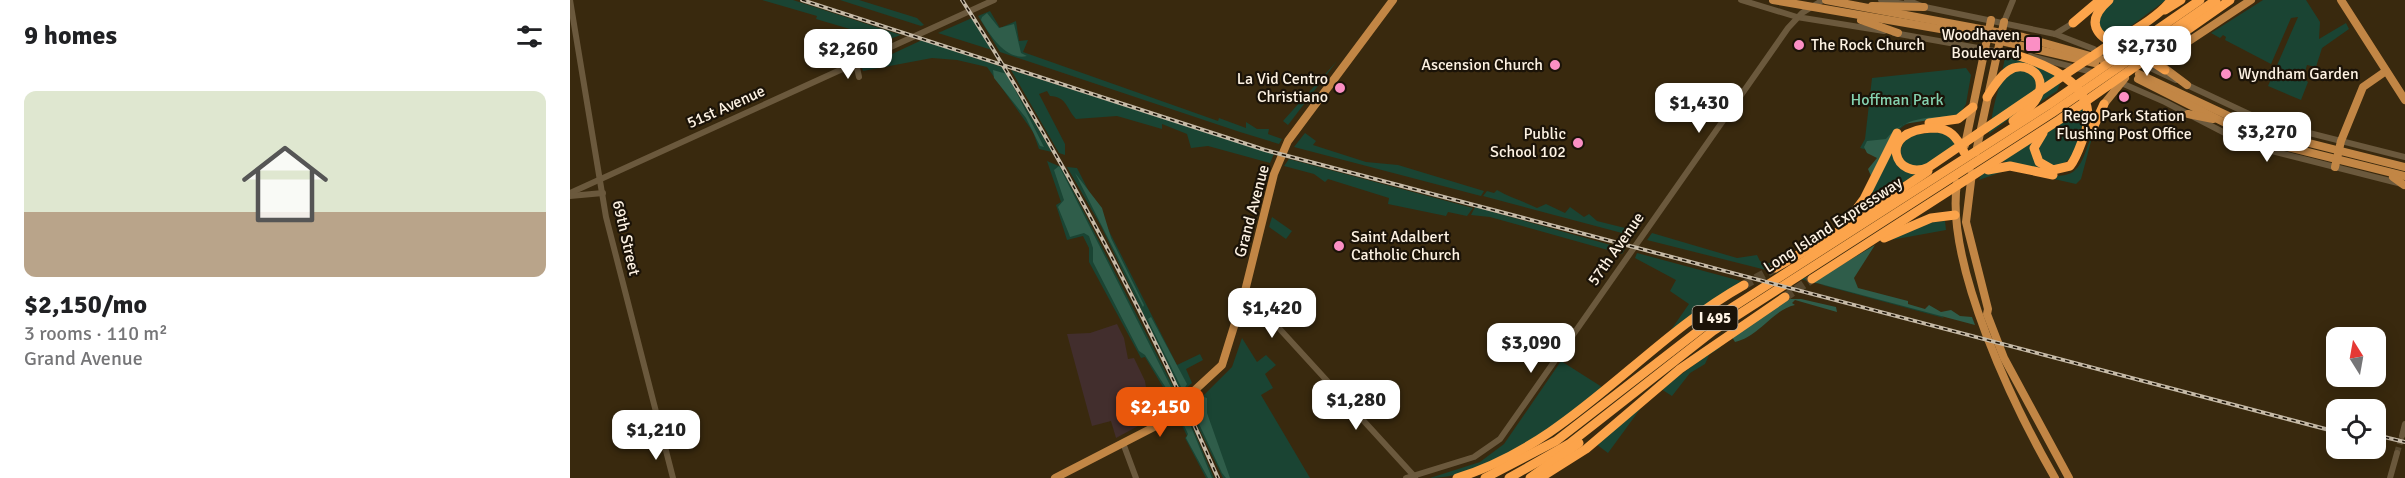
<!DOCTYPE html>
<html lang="en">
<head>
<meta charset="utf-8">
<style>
  :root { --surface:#fff; --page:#f6f6f6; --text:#202124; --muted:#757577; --line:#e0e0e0; --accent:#ea580c }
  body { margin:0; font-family:Signika,sans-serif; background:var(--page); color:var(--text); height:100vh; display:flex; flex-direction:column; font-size:22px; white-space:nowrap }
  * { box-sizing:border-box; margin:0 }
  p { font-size:20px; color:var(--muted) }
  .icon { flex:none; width:33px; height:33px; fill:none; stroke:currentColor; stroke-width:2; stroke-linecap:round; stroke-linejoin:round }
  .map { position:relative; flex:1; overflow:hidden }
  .side { display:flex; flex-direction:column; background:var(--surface); width:570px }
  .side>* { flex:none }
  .needle { width:39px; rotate:349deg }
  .buttons { position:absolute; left:1756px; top:327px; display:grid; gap:12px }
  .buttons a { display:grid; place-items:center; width:60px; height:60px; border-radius:12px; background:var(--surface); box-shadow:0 3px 15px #0003; font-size:30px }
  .price { position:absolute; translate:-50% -51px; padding:0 14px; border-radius:12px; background:#fff; color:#222; font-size:20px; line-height:39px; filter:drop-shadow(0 2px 3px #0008) }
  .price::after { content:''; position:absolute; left:50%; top:36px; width:18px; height:14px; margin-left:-9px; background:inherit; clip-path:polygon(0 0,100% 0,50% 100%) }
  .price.on { background:var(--accent); color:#fff }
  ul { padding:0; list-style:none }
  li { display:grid; align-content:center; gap:12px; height:318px; padding:0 24px }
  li+li { border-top:2px solid var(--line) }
  li span { display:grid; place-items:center; height:186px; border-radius:12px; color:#555 }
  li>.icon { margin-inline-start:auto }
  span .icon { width:108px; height:108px; fill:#fffc; stroke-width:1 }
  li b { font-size:26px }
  h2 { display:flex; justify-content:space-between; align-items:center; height:72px; padding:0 24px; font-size:26px }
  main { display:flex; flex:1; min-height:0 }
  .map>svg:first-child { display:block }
  .commercial { fill:#422e2d }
  .green { fill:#1a4433 }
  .forest { fill:#2f5d4a }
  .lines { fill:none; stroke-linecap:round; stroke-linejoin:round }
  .minor-tunnel { stroke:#56472e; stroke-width:6; stroke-dasharray:6 3; stroke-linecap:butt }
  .highway-tunnel { stroke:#56472e; stroke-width:9; stroke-dasharray:9 4.5; stroke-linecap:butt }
  .minor { stroke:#6b593d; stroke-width:6 }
  .major { stroke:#c28645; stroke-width:8 }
  .highway { stroke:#fca44b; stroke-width:9 }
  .rail-casing { stroke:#c6baa7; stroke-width:4 }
  .rail { stroke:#1b1308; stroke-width:1.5; stroke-dasharray:4.5; stroke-linecap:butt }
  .poi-dot { fill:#fb8fc4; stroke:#1b1308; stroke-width:2 }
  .labels { text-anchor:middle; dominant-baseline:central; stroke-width:4.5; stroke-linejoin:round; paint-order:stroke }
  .shield { fill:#1b1308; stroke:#b9afa1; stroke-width:1.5 }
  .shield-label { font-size:15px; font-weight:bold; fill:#fdf2e3 }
  .poi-label { font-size:16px; fill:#fdf2e3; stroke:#1b1308; text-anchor:end }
  .park-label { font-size:16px; fill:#85d2b0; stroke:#1b1308 }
  .street-label { font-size:16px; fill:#fdf2e3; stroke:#1b1308 }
</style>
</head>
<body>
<main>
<section class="side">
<h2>9 homes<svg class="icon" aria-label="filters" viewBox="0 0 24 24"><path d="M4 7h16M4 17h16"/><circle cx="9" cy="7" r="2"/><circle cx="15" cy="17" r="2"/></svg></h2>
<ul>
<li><span style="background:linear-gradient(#dfe7d0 65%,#b9a48a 0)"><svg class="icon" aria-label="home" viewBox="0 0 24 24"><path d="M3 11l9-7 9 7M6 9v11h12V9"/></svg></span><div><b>$2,150/mo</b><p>3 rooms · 110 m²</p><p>Grand Avenue</p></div></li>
</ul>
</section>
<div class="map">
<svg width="1835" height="478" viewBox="0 0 1835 478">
  <rect width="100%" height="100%" fill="#39290e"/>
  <path class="commercial" d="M547,324L554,338L558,359L564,358L575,381L581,419L546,438L541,421L522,426L497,334L520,333Z"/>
  <g class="green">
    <path d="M192,0H223L331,35L317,40L246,19L247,16Z"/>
    <path d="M270,0H289L347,18L354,25L351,26Z"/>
    <path d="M1542,0H1596L1542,40L1530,33L1528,17Z"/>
    <path d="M1693,0H1736L1750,22L1749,39L1776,23L1779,29L1752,48L1746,67L1737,65L1733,78L1738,82L1731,100L1698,86L1728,17L1721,18L1701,64L1655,40L1656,37L1653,35L1650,38L1641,33Z"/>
    <path d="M420,11L430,28L446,21L449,41L458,40L453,52L648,121L649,118L676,128V122L687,129H699L698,134L712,139L709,144L670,132L430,52L408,16Z"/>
    <path d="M402,18L422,50L368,33Z"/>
    <path d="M352,40L432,67L482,152L469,149L463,132L417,67L387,60L362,58L293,71L292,68Z"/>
    <path d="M1435,57L1462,62L1492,79L1487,91L1467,104L1472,92L1463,68L1432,73Z"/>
    <path d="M767,61L718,125L713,121Z"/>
    <path d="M1396,68L1401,75L1396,104L1389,115C1347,122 1334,112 1313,154L1290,148L1295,139L1302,78Z"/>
    <path d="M1454,69L1464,76L1467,86L1456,106L1419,134C1422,120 1426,79 1440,72C1444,70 1450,70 1454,69Z"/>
    <path d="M441,70L704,154L700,163L638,146L621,148L617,134L592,124V129L547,116L506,119C496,108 497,97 480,96L477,91L469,94L495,144V155L489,153Z"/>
    <path d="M1515,106C1514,127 1510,160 1486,167L1471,160L1467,152L1477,133Z"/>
    <path d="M1372,131L1387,144L1355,166H1339L1329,155L1335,136Z"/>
    <path d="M735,133L746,141L743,145L796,162L828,165L914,191L911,196L724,147Z"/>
    <path d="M1523,134L1511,179L1506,184L1440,169L1409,180C1420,149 1482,189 1504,171C1515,162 1516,145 1523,134Z"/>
    <path d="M1462,141L1477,171L1431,161Z"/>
    <path d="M1322,146C1328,166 1327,168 1346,174L1288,213Z"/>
    <path d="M719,159L903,208L897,216L878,212L876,216L818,204L819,198L758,179L755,182L744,174L714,166Z"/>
    <path d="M477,161L491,167L608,396L602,402L575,357L571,358L519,262V248L513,236L497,240L486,205L491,202Z"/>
    <path d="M497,167L507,168L607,365L630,354L633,360L616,369L622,383L611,393L531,226Z"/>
    <path d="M927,190C941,198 953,201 967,208L976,204L995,213L1000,207L1014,217L1019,214L1027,221L1067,231L1064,235L1052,233L913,196L917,191L924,193Z"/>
    <path d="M905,207L1055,249L1052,254L920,217L901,215Z"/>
    <path d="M702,217L722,231L716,239L699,227Z"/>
    <path d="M1375,221L1376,230L1321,240L1354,223Z"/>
    <path d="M1082,233L1167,258L1187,255L1190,261L1196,264L1206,261L1203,264L1208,273L1077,240Z"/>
    <path d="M1067,253L1171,281L1096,337L1119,304L1100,291L1106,280L1065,258Z"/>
    <path d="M1239,276L1248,284L1269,287L1371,315L1374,318L1230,279Z"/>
    <path d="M672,338L687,362L696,355L706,365L695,374L703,388L691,395L740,478H653L619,408L627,401L629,404L628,401L662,367Z"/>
    <path d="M1150,346V348L1139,355L1135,364L1120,373L1102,396L1091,389Z"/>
    <path d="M991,361L1032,387C990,422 917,478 860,478L910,462L934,444Z"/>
    <path d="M1076,401L1038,453L1026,444Z"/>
    <path d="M616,412L644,478H636L615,438L617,436L609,419Z"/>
  </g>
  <g class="forest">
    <path d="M417,13L429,28L444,24L451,53L457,56C436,61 420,35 411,20L412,17Z"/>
    <path d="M423,70L437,74L474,147L470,146L456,118L424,78Z"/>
    <path d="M1385,116L1334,124L1326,130L1301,176L1298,169L1307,158L1297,153L1294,147L1297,141L1316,139C1335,116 1357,118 1385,116Z"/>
    <path d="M489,166L605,395L603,399L575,355L569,351L523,262V248L519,236L514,233L500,237L499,234L488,207L494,200L484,170Z"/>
    <path d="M505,173L532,208L541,238L574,305L573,307Z"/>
    <path d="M1305,245L1284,278L1288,288L1338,301V304L1355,309L1359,305L1371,312L1381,310L1390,316L1402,317L1405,325L1243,282Z"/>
    <path d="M1216,299H1231L1266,307L1267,312L1225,300L1222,303L1225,305C1202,310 1190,336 1165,342L1162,337Z"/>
    <path d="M581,317L617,384L613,391L580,324L578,319Z"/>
    <path d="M634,397L637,398V413L660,478H656L652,473L623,411Z"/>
    <path d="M614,415L617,417L642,478H638L616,438L618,434L611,419Z"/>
  </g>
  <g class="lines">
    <path class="minor-tunnel" d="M1827,453L1832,436"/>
    <g class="highway-tunnel">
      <path d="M1174,285L1205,268"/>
      <path d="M1215,297L1242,279"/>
    </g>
    <g class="minor">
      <path d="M0,0L36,217L103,478"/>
      <path d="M1171,0L1227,17L1314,31"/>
      <path d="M1311,0L1334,4"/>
      <path d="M1337,0L1354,7"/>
      <path d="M1350,6L1485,34L1524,49"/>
      <path d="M1434,22L1443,0"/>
      <path d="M1324,33L1447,55"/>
      <path d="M1485,34L1503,23"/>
      <path d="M1460,56L1526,73"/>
      <path d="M286,63L289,77"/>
      <path d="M1574,65L1606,80"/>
      <path d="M1549,82L1595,102L1678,145L1832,184"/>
      <path d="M1615,84L1696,122L1835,157"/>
      <path d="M0,193L424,0"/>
      <path d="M0,196L33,193"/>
      <path d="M675,291L845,477"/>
      <path d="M1832,436L1835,424"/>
      <path d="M553,443L566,478"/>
      <path d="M836,478L904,457L930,439L1218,28L1232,13L1253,0"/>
      <path d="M1820,478L1827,453"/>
    </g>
    <g class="major">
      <path d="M1203,0L1405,35L1525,63"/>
      <path d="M1256,0L1453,37L1531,59"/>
      <path d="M1771,0L1835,100"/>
      <path d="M1302,6L1354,7"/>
      <path d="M1291,20L1328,33"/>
      <path d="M1577,63L1595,57L1681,0"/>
      <path d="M1593,67L1617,85"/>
      <path d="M1569,74L1691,131L1835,167"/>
      <path d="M1568,79L1689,140L1835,176"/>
      <path d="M1534,104L1555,78"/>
      <path d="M1618,114L1643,119"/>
      <path d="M1709,126L1723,135"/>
      <path d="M1395,145L1421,20"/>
      <path d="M1406,152L1434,22"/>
      <path d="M1765,167L1771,141L1793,87L1816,71"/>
      <path d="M1402,173L1396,222L1418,309L1417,314L1434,358L1499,478"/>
      <path d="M1823,177L1834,185"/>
      <path d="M1387,183C1375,264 1444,407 1485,478"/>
      <path d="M485,478L586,426L652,365L675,291L704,174L718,141L823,0"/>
    </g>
    <g class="highway">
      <path d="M1539,0C1508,27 1535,42 1561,51"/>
      <path d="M1595,10L1611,0"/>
      <path d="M1503,23L1530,0"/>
      <path d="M1446,55C1484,67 1532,88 1514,136C1510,146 1507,157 1500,166L1483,170L1469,162L1464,148L1473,133"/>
      <path d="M1574,56L1595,70"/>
      <path d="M1417,97C1423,88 1429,77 1438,71C1452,61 1473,71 1470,89C1468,103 1453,113 1443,121"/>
      <path d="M1359,123L1388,119L1403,107"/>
      <path d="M1522,130L1534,104"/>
      <path d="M1394,152C1387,137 1380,128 1363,128C1304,130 1326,183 1359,167C1416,128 1473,89 1530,51C1549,38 1588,19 1601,0"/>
      <path d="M1418,170L1440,166L1483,175"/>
      <path d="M1277,222L1294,199L1327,133"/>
      <path d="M1314,238L1361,218L1385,215"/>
      <path d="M1205,268L1268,232L1358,171"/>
      <path d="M1242,279L1489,120L1660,0"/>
      <path d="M887,478C1002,443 1072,342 1174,285"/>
      <path d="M915,478L986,441L1141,321L1478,105L1630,0"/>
      <path d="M939,478L999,444L1143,331L1482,113L1646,0"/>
      <path d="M960,478L1009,443"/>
      <path d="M970,478L1016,449L1110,369L1215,297"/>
    </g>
    <g class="rail-casing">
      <g id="rail">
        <path d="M232,0L695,150L1767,432"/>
        <path d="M392,0C489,151 576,313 648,478"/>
        <path d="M1806,435L1835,442"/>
      </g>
    </g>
    <use href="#rail" class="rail"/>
  </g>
  <g class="poi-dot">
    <rect x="1455" y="36" width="16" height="16" rx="3"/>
    <circle cx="1229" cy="45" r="6"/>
    <circle cx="985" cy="65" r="6"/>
    <circle cx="1656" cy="74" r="6"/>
    <circle cx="770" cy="88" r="6"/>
    <circle cx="1554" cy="97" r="6"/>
    <circle cx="1008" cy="143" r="6"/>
    <circle cx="769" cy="246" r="6"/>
  </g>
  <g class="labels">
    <rect class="shield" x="1122.5" y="306" width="45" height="24" rx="4.5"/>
    <g class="shield-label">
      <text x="1145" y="318">I 495</text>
    </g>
    <g class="poi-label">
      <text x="1450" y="35">Woodhaven<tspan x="1450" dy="18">Boulevard</tspan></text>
      <text x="1241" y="45" text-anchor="start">The Rock Church</text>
      <text x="973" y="65">Ascension Church</text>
      <text x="1668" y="74" text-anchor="start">Wyndham Garden</text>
      <text x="758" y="79">La Vid Centro<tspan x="758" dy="18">Christiano</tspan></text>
      <text x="1554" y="116" text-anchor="middle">Rego Park Station<tspan x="1554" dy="18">Flushing Post Office</tspan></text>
      <text x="996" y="134">Public<tspan x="996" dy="18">School 102</tspan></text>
      <text x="781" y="237" text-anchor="start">Saint Adalbert<tspan x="781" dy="18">Catholic Church</tspan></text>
    </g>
    <g class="park-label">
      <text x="1327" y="100">Hoffman Park</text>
    </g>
    <g class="street-label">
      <text transform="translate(156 107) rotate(-24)">51st Avenue</text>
      <text transform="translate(682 211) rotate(-75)">Grand Avenue</text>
      <text transform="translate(1263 225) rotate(-33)">Long Island Expressway</text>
      <text transform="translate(56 238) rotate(77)">69th Street</text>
      <text transform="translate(1046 249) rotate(-55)">57th Avenue</text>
    </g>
  </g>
</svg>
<div class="buttons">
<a><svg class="needle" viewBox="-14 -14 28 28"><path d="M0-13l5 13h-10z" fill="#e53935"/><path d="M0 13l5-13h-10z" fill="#757577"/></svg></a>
<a><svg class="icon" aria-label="locate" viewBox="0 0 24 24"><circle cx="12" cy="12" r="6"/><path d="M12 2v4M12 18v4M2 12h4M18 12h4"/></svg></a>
</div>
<b class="price" style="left:1577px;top:77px">$2,730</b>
<b class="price" style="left:278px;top:80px">$2,260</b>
<b class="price" style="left:1129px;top:134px">$1,430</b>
<b class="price" style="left:1697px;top:163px">$3,270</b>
<b class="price" style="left:702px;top:339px">$1,420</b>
<b class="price" style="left:961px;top:374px">$3,090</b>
<b class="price" style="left:786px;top:431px">$1,280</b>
<b class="price on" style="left:590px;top:438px">$2,150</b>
<b class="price" style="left:86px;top:461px">$1,210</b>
</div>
</main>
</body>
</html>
